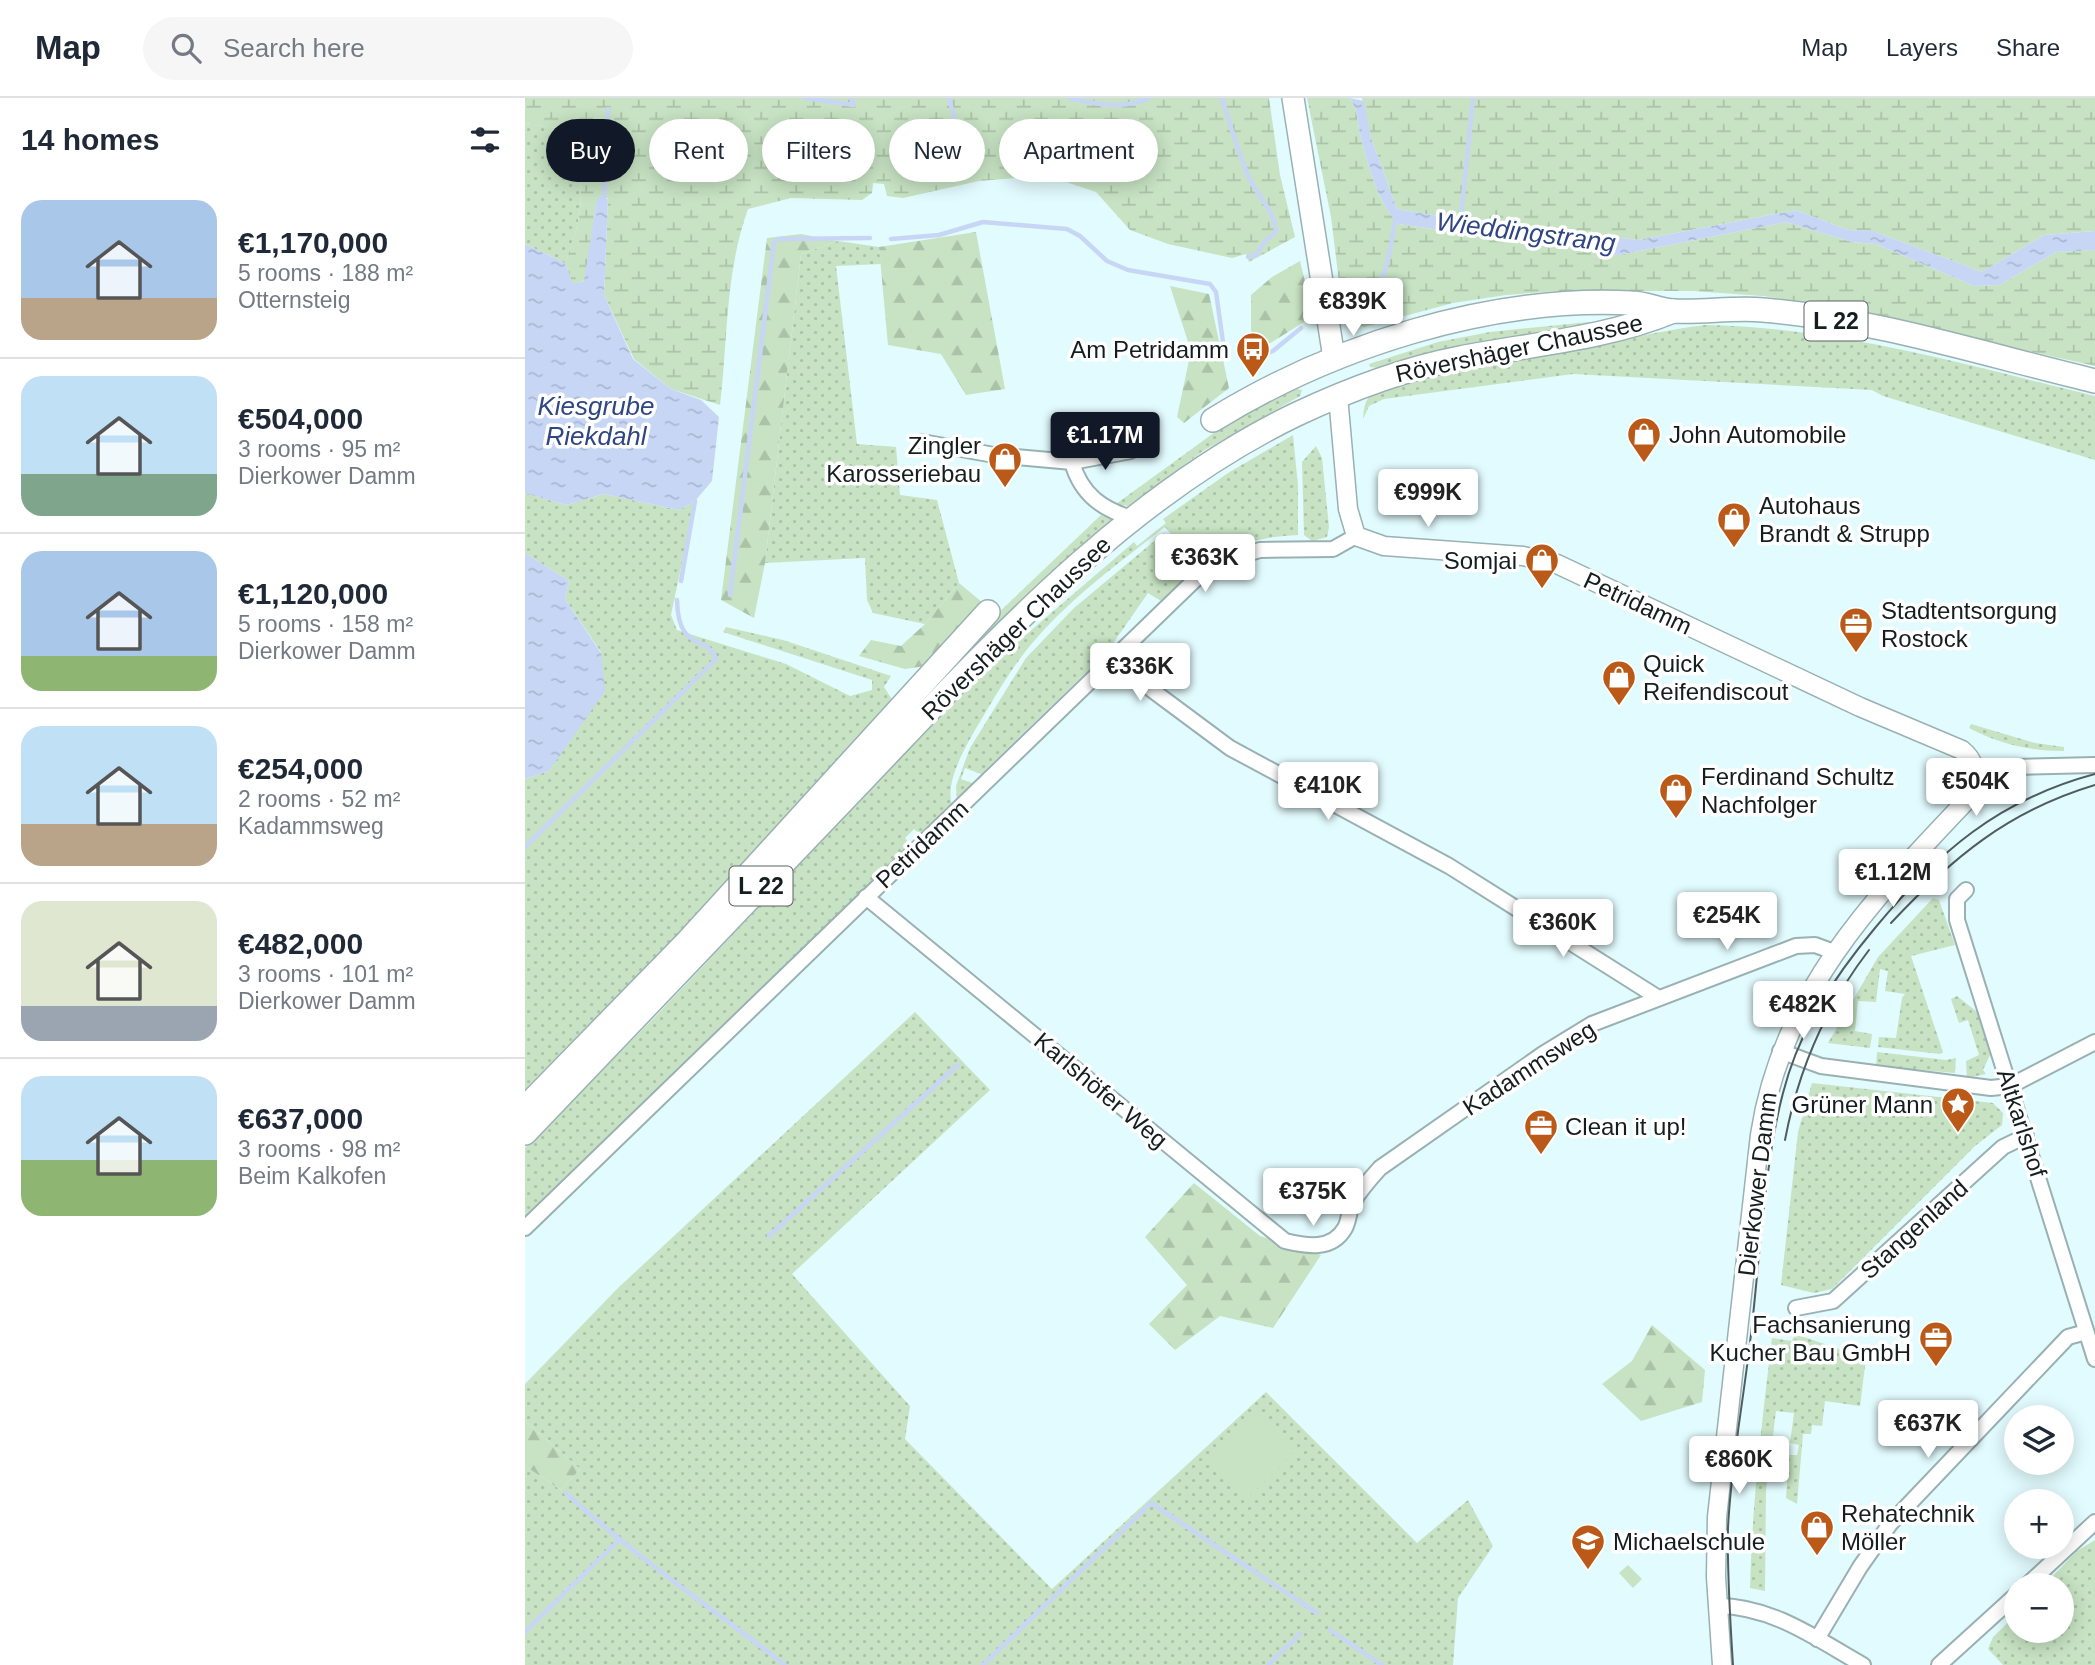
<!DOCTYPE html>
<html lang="en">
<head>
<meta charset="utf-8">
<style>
  :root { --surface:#fff; --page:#f6f6f7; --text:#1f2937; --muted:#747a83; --line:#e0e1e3; --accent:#111827 }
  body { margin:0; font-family:Helvetica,sans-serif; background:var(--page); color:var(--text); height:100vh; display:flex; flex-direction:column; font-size:26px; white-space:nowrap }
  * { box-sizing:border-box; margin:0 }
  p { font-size:23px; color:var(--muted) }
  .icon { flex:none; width:38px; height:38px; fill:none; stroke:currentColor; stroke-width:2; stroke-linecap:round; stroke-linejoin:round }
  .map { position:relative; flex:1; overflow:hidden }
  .sheet { display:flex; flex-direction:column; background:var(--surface); width:525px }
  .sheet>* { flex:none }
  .hud { position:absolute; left:21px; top:21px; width:665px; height:63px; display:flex; gap:14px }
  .controls { position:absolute; left:1479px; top:1307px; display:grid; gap:14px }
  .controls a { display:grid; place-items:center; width:70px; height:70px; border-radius:50%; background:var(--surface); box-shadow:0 4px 18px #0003; font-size:35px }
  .price { position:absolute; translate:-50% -60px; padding:0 16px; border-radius:7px; background:#fff; color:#222; font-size:23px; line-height:46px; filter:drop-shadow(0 2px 4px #0008) }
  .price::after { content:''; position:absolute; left:50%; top:42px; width:21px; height:16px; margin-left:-10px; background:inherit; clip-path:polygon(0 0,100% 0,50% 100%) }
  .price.current { background:var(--accent); color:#fff }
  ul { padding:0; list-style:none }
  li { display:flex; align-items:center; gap:21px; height:175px; padding:0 21px }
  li+li { border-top:2px solid var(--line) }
  li span { display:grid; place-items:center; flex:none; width:196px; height:140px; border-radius:21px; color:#555 }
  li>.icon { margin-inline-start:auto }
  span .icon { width:84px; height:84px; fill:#fffc; stroke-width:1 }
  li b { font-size:30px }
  h2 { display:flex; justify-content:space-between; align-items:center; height:84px; padding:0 21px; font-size:30px }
  .chip { padding:0 24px; border-radius:32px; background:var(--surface); box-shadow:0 4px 18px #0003; font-size:24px; line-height:63px }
  .chip.current { background:var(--accent); color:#fff }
  header { display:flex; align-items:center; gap:42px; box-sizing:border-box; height:98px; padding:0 35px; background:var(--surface); border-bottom:2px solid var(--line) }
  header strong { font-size:33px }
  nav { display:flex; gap:38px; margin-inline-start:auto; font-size:24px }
  .search { width:490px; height:63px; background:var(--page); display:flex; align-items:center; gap:18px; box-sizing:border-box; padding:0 24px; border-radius:38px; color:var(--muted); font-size:26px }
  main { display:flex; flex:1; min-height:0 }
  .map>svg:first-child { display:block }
  .grass { fill:url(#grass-dots) }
  .forest { fill:url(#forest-firs) }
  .wetland { fill:url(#wetland-marsh) }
  .garden { fill:#c7e3c3 }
  .water { fill:url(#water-ripples) }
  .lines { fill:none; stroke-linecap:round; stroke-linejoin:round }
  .stream { stroke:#c8d6f6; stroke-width:4.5 }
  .minor-casing { stroke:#99b1b3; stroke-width:18 }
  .tertiary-casing { stroke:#99b1b3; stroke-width:21 }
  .secondary-casing { stroke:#99b1b3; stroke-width:24 }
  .primary-casing { stroke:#99b1b3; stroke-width:26 }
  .minor { stroke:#fff; stroke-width:14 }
  .tertiary { stroke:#fff; stroke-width:18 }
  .secondary { stroke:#fff; stroke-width:21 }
  .primary { stroke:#fff; stroke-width:23 }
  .tram { stroke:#505d5f; stroke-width:2 }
  .labels { text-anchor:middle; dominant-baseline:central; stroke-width:7; stroke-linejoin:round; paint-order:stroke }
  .shield { fill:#fff; stroke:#5b6262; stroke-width:2 }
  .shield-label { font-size:23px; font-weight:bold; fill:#151e1f }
  .street-label { font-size:24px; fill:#151e1f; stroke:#fff }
  .poi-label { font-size:24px; fill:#151e1f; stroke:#fff; text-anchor:start }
  .water-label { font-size:26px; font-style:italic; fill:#2f4684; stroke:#fff }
</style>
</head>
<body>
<header>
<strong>Map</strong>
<div class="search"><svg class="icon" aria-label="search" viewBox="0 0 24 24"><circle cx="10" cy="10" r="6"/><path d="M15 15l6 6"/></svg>Search here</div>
<nav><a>Map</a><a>Layers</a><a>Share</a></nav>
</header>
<main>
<section class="sheet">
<h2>14 homes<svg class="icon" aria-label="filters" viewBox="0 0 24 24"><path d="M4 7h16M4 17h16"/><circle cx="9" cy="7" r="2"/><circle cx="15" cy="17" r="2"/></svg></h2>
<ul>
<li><span style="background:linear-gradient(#a9c7e8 70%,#b9a48a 0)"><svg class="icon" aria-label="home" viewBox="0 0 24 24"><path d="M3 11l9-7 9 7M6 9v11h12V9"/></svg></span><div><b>€1,170,000</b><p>5 rooms · 188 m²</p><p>Otternsteig</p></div></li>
<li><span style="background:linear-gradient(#bfe0f5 70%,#7fa58c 0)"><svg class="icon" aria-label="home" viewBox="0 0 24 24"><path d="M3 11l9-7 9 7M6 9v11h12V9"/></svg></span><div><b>€504,000</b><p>3 rooms · 95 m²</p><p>Dierkower Damm</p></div></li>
<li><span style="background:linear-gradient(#a9c7e8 75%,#8fb573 0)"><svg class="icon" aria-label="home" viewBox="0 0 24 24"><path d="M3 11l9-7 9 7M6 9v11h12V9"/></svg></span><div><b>€1,120,000</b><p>5 rooms · 158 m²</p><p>Dierkower Damm</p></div></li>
<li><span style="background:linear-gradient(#bfe0f5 70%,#b9a48a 0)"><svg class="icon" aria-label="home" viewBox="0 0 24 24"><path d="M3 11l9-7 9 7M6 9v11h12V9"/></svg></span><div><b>€254,000</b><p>2 rooms · 52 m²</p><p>Kadammsweg</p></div></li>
<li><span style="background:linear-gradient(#dfe7d0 75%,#9aa5b1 0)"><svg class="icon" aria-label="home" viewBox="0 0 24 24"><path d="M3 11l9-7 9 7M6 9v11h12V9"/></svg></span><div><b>€482,000</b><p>3 rooms · 101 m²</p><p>Dierkower Damm</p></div></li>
<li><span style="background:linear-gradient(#bfe0f5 60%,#8fb573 0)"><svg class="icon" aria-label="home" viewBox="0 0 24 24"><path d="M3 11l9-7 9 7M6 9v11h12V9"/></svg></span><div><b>€637,000</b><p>3 rooms · 98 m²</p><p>Beim Kalkofen</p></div></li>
</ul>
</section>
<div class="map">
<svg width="1570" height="1567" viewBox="0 0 1570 1567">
  <defs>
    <pattern id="grass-dots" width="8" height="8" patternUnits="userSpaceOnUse" patternTransform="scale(1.75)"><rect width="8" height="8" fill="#c7e3c3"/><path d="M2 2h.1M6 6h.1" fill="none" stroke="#aac2a7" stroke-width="1.8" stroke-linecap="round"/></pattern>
    <pattern id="forest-firs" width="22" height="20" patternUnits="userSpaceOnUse" patternTransform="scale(1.75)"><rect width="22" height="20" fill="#c7e3c3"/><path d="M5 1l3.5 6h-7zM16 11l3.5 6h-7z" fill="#aac2a7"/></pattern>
    <pattern id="wetland-marsh" width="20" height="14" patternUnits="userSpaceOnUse" patternTransform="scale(1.75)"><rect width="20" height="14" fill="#c7e3c3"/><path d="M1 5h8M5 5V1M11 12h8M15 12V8" fill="none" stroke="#aac2a7"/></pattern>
    <pattern id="water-ripples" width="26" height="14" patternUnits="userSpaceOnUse" patternTransform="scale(1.75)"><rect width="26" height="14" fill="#c8d6f6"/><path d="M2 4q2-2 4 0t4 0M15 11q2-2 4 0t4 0" fill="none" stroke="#abb7d2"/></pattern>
  </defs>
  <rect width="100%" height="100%" fill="#e2fbfe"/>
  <g class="grass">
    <path d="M0,25L44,32C59,91 62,107 40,165L0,146Z"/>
    <path d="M313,143L354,149L356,166L311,168L332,346L371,349L375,397L412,402L434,485L400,526L348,515L342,502L340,460L240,465L276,156Z"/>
    <path d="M1063,224L1077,225L861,271L845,269L844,266L913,244L965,234Z"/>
    <path d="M1180,227C1313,229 1441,267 1570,298V362L1358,298L1347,292L1048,276L859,301L844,308L838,321C839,311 839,303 847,296C881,268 988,263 1033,255C1083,246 1130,233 1180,227Z"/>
    <path d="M768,290L777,292L775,298L678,353L603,408L591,406L708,321Z"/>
    <path d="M768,337L773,388V437C735,439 704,446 673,469L640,429C595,464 547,499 510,542C486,569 469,601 450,632C439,652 420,684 427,707L395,736L389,731L380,740L385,746L0,1118V1050L128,921L453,578L609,444L612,448L641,425L638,421L703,375Z"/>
    <path d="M791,348L797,360L804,429L802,439L787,443L779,437L777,364Z"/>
    <path d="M0,395L41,407L79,396L154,412L170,403L146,517L152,532L261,566L325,598L347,592V582L198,534L201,529L258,542L366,578L359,589L368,603L261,723L0,1002V681L24,673L76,554L40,501L44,483L0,455Z"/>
    <path d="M576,417L587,422V425L0,1019L468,520Z"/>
    <path d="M639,435L669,473L636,503L623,495L582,554L456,676L440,670L436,681L450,686L432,703L431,688L445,650L501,560L549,510Z"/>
    <path d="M1446,626L1510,645L1539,649V653C1505,653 1474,646 1444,630Z"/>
    <path d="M1408,800L1414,802L1430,847L1386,858L1418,954L1415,956L1353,949L1354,939L1371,940L1377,900L1380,896L1360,893L1363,873L1355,871L1351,904L1333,903L1330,933L1347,936L1345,950L1303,945L1353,859Z"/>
    <path d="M1432,898L1456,917L1469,956L1465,957L1458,972L1461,976L1442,980L1441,963L1454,957L1443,922L1434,925L1426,901Z"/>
    <path d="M390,914L465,992L267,1176L385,1308L380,1341L527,1491L741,1294L892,1445L943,1402L968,1448L933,1500L928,1567H0V1368L36,1392L55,1371L0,1323V1286L93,1190Z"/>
    <path d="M1352,954L1421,962L1431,960L1430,975L1351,968Z"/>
    <path d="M1287,985L1468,1005L1478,1015L1477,1027L1450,1048L1307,1191L1289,1195L1256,1187L1273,1034Z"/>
    <path d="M1270,1236L1341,1260L1335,1308L1300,1303L1297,1328L1287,1327L1286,1336H1278L1272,1406L1261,1400L1264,1357H1272L1274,1347L1265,1345L1269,1315L1251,1313L1241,1392L1240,1493L1225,1490C1227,1406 1237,1323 1247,1240L1267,1243Z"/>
    <path d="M1570,1442V1567H1478L1463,1551L1468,1539L1491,1517V1533H1536V1488L1519,1487L1552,1453Z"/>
  </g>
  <g class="forest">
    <path d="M451,134L480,291L441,297L416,256L363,247L354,149Z"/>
    <path d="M276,136L313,143L276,156L240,465L229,520L196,502L242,140Z"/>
    <path d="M775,163L782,192L784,221L726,257V197L747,179Z"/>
    <path d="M645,188L684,196L704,290L659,325L652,319L666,253Z"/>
    <path d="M434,485L458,505L400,568L380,571L334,558L346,542L376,548L400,526Z"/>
    <path d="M669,1085L735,1138L796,1157L748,1230L695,1218L650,1252L624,1226L662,1187L620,1139Z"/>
    <path d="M1127,1227L1180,1272L1177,1304L1116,1323L1077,1286L1107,1263Z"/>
    <path d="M0,1323L55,1371L36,1392L0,1368Z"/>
  </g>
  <g class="wetland">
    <path d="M0,0H744L755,77L770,139L724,164L721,156L707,160L643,146L605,132L571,94L538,83L503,79L454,83L378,100L362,98L359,86L348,85L347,95L337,102L266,100L223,111C200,175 203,240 195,307L146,291L109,261L79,197L83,100L72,101L60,182L48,187L40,165C62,107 59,91 44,32L0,25Z"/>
    <path d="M782,0H825C833,12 832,23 835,36C843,68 852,102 873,126L1094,157L1261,124L1327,144L1351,146L1449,188L1474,187L1531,154L1570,152V268L1294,206L1238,198L1168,193H1032L981,197L928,205L839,229L827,223L816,200L806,119Z"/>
    <path d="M837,0H1570V133L1519,137L1457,174L1348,133L1323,132L1271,112L1114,142L942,123L872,111L846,40Z"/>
  </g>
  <g class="garden">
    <path d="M734,1311L773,1350L721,1402L682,1363Z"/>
    <path d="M1103,1467L1117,1481L1108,1490L1094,1475Z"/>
  </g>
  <g class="water">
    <path d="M825,0L839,3L846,40L872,111L942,123L1114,142L1271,112L1323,132L1348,133L1457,174L1519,137L1570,133V152L1531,154L1474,187L1449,188L1351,146L1327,144L1261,124L1094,157L873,126C852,102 843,68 835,36C832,23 833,12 825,0Z"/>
    <path d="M79,99L83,101L79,197L108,261L146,291L176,302L194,319L187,383L170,403L154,412L79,396L41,407L0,395V146L40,165L48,186L59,183L72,100Z"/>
    <path d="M0,455L44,483L40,501L76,555L80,593L24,673L0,681Z"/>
  </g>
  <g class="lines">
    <g class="stream">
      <path d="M280,0L329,7L326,0"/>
      <path d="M424,0L440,62"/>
      <path d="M544,0C569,6 599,12 624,0"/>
      <path d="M697,0C705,27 713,54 724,80C733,99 750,113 751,134L740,143L731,157L723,159"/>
      <path d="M79,99L83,11"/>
      <path d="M935,128L948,0"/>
      <path d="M366,141L414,137L458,124L542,131L555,138L582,163L603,172L685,186L691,194L698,244"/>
      <path d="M827,208C864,194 864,154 871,118"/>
      <path d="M728,261L748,253L776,230"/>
      <path d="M156,483L170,403"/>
      <path d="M205,497L249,145L253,141L345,140"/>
      <path d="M0,749L191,561C181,536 153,554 152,502"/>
      <path d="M244,1138L433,967"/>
      <path d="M41,1395C109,1458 187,1510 260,1567"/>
      <path d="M805,1532L857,1567"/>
      <path d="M0,1534L93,1443"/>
      <path d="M458,1567L626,1405L792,1515"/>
      <path d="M743,1567L775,1536"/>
    </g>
    <g class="minor-casing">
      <g id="minor">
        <path d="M397,344L469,357L547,364C556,397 578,412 610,421"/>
        <path d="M547,364L606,353"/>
        <path d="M592,557L627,592L705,650L924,768L1132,899"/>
        <path d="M1450,670L1570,667"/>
        <path d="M1441,792L1432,801V822L1570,1261"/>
        <path d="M341,799L760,1143C781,1148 807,1153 820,1130C824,1123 824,1112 828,1104C836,1091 845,1081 855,1070L1018,956L1067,926L1271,848L1290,847L1309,854"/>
        <path d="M1255,953L1296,968L1466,990L1485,988L1570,944"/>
        <path d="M0,1130L676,476L705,461L735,452L808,451L831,438"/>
        <path d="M1271,1210L1308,1203L1478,1049L1501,1038"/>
        <path d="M1501,1488L1570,1424"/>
        <path d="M1193,1508C1247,1508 1292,1541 1338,1567"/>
        <path d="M1292,1541L1335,1469L1365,1426L1543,1239L1561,1234"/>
        <path d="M1414,1567L1491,1497"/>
      </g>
    </g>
    <g class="tertiary-casing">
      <path id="tertiary" d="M813,298L823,411L831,438L859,448L998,458L1032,466L1335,609L1437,652C1454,666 1453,686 1440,704C1346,803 1256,897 1235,1037L1192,1419L1191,1479L1197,1567"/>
    </g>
    <g class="secondary-casing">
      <path id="secondary" d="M768,0L809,260"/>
    </g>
    <g class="primary-casing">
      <g id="primary">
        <path d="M688,322C808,248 964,198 1106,205C1120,205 1134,212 1148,213C1178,215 1208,209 1238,212C1350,221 1461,257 1570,283"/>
        <path d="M0,1010L162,844L463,514"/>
        <path d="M0,1035C111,919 222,803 333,687C463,551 598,400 770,317C823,292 878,271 935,260C1007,246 1080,241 1148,213"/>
      </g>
    </g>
    <use href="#minor" class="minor"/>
    <use href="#tertiary" class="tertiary"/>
    <use href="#secondary" class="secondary"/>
    <use href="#primary" class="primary"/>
    <g class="tram">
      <path d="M1366,825C1427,760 1483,713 1570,687"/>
      <path d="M1260,1042C1273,973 1301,908 1344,852"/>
      <path d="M1208,1567C1205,1521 1202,1476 1203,1430C1206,1365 1219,1300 1226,1236C1235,1160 1239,1067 1258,995C1274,932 1309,879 1350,830C1413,754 1473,702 1570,676"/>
    </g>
  </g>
  <defs>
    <g id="bus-pin" transform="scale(1.75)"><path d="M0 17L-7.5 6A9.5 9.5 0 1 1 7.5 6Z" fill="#ba5918" stroke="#fff"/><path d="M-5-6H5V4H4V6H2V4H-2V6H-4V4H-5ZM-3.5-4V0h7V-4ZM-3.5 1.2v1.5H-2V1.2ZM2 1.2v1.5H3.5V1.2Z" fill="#fff"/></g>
    <g id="shop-pin" transform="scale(1.75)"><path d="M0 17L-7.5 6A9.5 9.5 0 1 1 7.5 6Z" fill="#ba5918" stroke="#fff"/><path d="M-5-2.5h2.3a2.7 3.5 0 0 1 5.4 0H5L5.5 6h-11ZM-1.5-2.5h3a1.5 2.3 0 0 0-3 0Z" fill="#fff"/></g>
    <g id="office-pin" transform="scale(1.75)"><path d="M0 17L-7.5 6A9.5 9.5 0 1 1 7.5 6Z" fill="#ba5918" stroke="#fff"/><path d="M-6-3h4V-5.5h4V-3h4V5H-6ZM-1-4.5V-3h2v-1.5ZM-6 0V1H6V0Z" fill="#fff"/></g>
    <g id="sight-pin" transform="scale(1.75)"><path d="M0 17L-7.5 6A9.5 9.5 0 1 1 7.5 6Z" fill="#ba5918" stroke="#fff"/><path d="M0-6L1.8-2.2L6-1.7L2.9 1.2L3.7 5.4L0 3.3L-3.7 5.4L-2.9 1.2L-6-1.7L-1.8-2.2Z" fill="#fff"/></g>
    <g id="school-pin" transform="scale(1.75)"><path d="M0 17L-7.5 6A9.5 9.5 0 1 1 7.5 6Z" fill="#ba5918" stroke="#fff"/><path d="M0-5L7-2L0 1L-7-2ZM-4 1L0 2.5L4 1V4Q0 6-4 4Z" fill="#fff"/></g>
  </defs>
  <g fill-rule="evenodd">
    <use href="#bus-pin" x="728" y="251"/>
    <use href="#shop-pin" x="1119" y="336"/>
    <use href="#shop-pin" x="480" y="361"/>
    <use href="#shop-pin" x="1209" y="421"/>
    <use href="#shop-pin" x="1017" y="462"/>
    <use href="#office-pin" x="1331" y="526"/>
    <use href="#shop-pin" x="1094" y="579"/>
    <use href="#shop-pin" x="1151" y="692"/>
    <use href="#sight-pin" x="1433" y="1006"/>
    <use href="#office-pin" x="1016" y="1028"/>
    <use href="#office-pin" x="1411" y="1240"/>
    <use href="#shop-pin" x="1292" y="1429"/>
    <use href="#school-pin" x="1063" y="1443"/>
  </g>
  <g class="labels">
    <g class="shield">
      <rect x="1279.5" y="203.5" width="63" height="39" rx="5"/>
      <rect x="204.5" y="768.5" width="63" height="39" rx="5"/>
    </g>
    <g class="shield-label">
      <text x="1311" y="223">L 22</text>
      <text x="236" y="788">L 22</text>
    </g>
    <g class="street-label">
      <text transform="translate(994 250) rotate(-12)">Rövershäger Chaussee</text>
      <text transform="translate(1113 505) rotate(25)">Petridamm</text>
      <text transform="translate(491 530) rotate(-44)">Rövershäger Chaussee</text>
      <text transform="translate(397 746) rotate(-43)">Petridamm</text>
      <text transform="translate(1004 970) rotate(-33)">Kadammsweg</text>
      <text transform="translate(576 992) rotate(40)">Karlshöfer Weg</text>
      <text transform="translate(1497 1025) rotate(72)">Altkarlshof</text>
      <text transform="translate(1232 1086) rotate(-83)">Dierkower Damm</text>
      <text transform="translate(1389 1131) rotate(-42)">Stangenland</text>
    </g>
    <g class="poi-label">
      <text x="704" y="251" text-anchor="end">Am Petridamm</text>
      <text x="1144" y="336">John Automobile</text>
      <text x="456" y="347" text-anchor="end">Zingler<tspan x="456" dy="28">Karosseriebau</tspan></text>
      <text x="1234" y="407">Autohaus<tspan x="1234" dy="28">Brandt &amp; Strupp</tspan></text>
      <text x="992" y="462" text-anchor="end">Somjai</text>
      <text x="1356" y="512">Stadtentsorgung<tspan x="1356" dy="28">Rostock</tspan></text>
      <text x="1118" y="565">Quick<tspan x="1118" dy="28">Reifendiscout</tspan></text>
      <text x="1176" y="678">Ferdinand Schultz<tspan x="1176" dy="28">Nachfolger</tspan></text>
      <text x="1408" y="1006" text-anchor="end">Grüner Mann</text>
      <text x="1040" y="1028">Clean it up!</text>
      <text x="1386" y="1226" text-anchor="end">Fachsanierung<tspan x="1386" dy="28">Kucher Bau GmbH</tspan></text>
      <text x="1316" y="1415">Rehatechnik<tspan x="1316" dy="28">Möller</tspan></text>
      <text x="1088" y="1443">Michaelschule</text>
    </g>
    <g class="water-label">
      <text transform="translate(1001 134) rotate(7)">Wieddingstrang</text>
      <text x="71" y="308">Kiesgrube<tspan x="71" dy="30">Riekdahl</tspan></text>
    </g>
  </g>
</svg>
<div class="controls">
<a><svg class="icon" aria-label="layers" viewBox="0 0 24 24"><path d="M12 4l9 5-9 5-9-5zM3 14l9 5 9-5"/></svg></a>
<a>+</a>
<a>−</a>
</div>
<b class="price" style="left:828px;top:240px">€839K</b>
<b class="price current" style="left:580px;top:374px">€1.17M</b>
<b class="price" style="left:903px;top:431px">€999K</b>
<b class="price" style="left:680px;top:496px">€363K</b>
<b class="price" style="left:615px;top:605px">€336K</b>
<b class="price" style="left:1451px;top:720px">€504K</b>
<b class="price" style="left:803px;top:724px">€410K</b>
<b class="price" style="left:1368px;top:811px">€1.12M</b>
<b class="price" style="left:1202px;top:854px">€254K</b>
<b class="price" style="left:1038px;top:861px">€360K</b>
<b class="price" style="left:1278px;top:943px">€482K</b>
<b class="price" style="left:788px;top:1130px">€375K</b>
<b class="price" style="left:1403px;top:1362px">€637K</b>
<b class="price" style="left:1214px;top:1398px">€860K</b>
<div class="hud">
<a class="chip current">Buy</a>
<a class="chip">Rent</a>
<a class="chip">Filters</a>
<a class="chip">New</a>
<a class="chip">Apartment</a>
</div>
</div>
</main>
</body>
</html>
